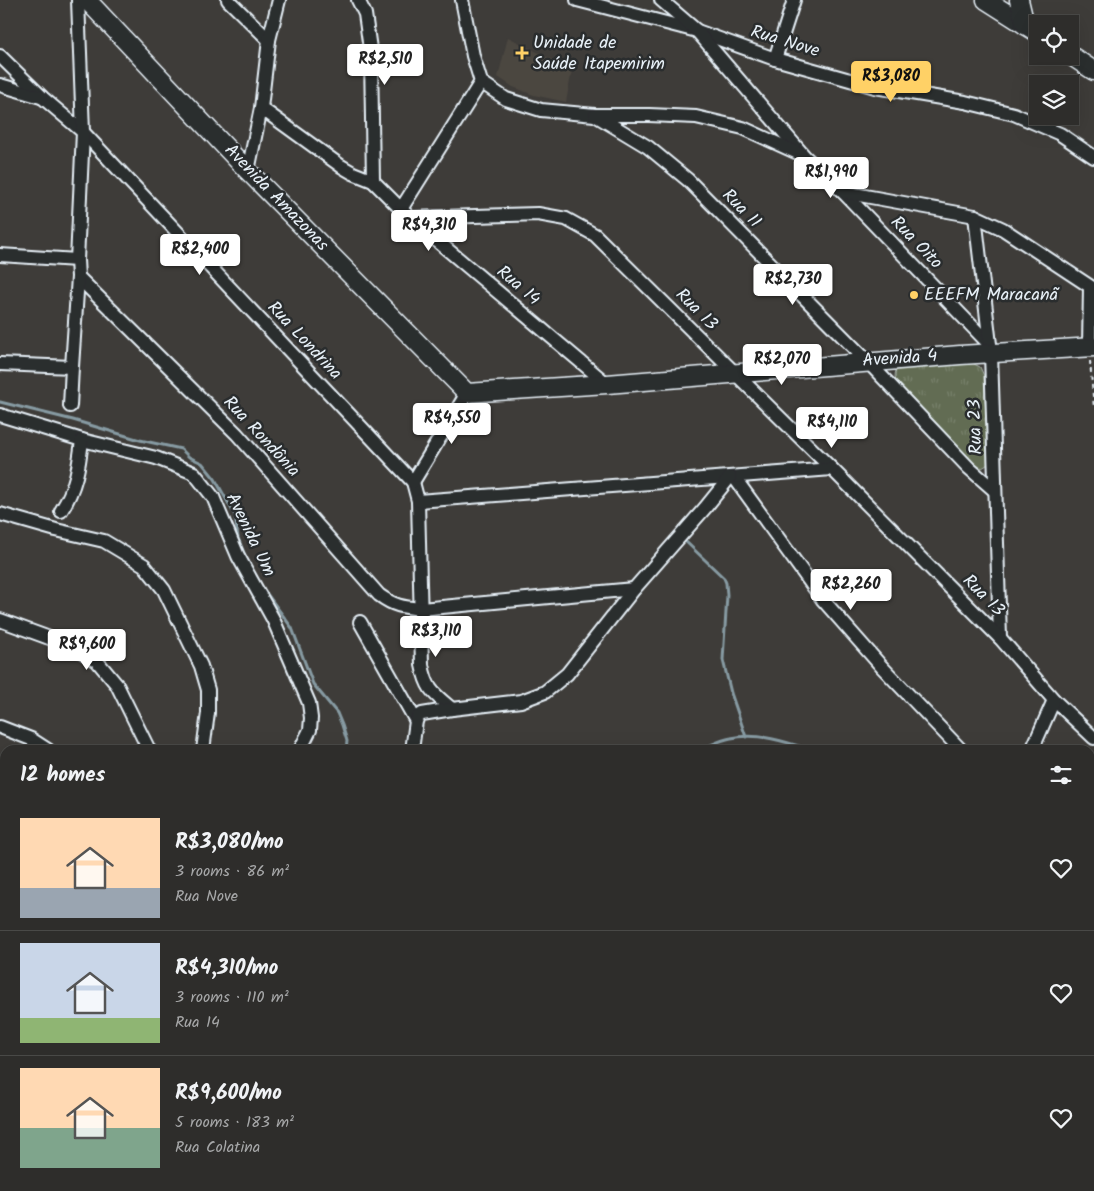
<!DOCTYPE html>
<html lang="en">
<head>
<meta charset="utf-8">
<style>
  :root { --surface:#2e2d2b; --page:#363533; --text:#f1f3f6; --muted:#a7a8a9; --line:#494947; --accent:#ffd166 }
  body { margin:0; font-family:Kalam,sans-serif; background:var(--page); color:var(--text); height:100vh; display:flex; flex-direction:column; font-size:19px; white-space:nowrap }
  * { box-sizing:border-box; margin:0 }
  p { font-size:16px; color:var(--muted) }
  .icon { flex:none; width:28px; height:28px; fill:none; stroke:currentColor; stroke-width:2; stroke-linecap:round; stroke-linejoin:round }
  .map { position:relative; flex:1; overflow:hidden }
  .side { position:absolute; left:0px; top:745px; width:1095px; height:446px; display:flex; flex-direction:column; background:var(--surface); border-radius:15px 15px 0 0; box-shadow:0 5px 20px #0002,0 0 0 1px var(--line) }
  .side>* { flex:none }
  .controls { position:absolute; left:1029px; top:15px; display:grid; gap:10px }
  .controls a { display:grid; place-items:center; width:50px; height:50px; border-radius:0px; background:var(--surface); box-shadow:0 5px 20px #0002,0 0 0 1px var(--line); font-size:25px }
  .price { position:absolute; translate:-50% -42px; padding:0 11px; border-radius:5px; background:#fff; color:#222; font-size:16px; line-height:32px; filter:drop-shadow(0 1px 2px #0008) }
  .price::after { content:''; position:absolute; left:50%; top:30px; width:15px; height:11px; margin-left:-8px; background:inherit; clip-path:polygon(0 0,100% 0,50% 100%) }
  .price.selected { background:var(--accent); color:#111 }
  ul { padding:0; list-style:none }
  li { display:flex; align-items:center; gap:15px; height:125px; padding:0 20px }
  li+li { border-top:1px solid var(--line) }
  li span { display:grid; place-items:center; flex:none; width:140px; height:100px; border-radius:0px; color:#555 }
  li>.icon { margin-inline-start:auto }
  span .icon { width:60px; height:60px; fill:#fffc; stroke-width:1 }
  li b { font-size:21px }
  h2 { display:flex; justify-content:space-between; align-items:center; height:60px; padding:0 20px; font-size:21px }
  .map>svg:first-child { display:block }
  .built { fill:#4c4741 }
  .grass { fill:url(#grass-tufts); stroke:#a5aea6 }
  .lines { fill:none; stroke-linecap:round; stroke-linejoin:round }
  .stream { stroke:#879ba3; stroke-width:3 }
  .street-casing { stroke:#e8f1f8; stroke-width:16 }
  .secondary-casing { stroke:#e8f1f8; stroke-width:21 }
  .primary-casing { stroke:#e8f1f8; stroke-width:24 }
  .path { stroke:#e8f1f8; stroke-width:2; stroke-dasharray:4 4; stroke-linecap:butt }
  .street { stroke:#2a2d2e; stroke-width:12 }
  .secondary { stroke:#2a2d2e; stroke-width:18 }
  .primary { stroke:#726b5a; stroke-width:20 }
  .poi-dot { fill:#ffd166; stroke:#2a2d2e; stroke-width:2 }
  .labels { text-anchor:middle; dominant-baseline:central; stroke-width:5; stroke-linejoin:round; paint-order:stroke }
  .street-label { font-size:18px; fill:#e8f1f8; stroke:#2a2d2e }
  .poi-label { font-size:18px; fill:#e8f1f8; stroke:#2a2d2e; text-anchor:start }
</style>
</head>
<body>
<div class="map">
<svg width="1094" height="1191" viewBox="0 0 1094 1191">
  <defs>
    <pattern id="grass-tufts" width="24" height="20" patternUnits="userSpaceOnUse" patternTransform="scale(1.25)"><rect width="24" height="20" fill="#626c53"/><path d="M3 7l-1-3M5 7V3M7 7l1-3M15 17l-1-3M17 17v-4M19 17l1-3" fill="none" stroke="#78816c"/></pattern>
  </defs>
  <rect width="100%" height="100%" fill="#3e3c39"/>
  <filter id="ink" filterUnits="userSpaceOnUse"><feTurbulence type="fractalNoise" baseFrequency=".02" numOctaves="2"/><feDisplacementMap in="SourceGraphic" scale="10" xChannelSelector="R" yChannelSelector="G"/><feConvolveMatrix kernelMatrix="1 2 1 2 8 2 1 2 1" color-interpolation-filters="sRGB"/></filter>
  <g filter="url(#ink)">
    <path class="built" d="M508,37L572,70L566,102L534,95L513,87L498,77Z"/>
    <path class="grass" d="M972,363L980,367L984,376L988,462L987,465L982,468L977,466L936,426L896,383C895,378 894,372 898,368Z"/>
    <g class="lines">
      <g class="stream">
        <path d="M0,402L73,420L140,440L181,449L189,457L202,463L215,479L235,515L238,538L246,558"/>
        <path d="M684,540L724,578L726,583L727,595L723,660L731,693L746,737"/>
        <path d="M264,590L292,628L313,684L337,713L342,725L347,741L346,750"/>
        <path d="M698,750C709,746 720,740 731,738C757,732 787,742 811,750"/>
        <path d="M4,1124L5,1125"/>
        <path d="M116,1186L127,1191"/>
      </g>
      <g class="street-casing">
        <g id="street">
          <path d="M228,0L269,40"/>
          <path d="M358,0L365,14L371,56L373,181"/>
          <path d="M462,0L473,56L481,82L506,99L541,110L595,115L648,147L688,180L868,362L969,468L994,490"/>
          <path d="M577,0L697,31L775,59L875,87L965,102L1014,114L1060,134L1094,157"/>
          <path d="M661,0L697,31L805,157L843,192L990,345"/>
          <path d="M0,56L43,98L83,132L413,482L418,501L422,665C427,690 433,693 452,709"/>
          <path d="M775,59L794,0"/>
          <path d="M0,85L41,97"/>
          <path d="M261,108L341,166L353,173L373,181L410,218L607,384"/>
          <path d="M595,115H649L696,117L743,128L800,154"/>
          <path d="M248,171L261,108L269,40L279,0"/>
          <path d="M843,192L975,216L1003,229L1094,289"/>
          <path d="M401,209L481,82"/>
          <path d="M975,216L991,353L1000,638"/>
          <path d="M410,218L538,214L566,219L595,235L832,469L1000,638L1054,700L1094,738"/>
          <path d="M0,255L77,260"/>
          <path d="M78,277L237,434L379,595C394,606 402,607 421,609L634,589"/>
          <path d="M1089,347L1090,287"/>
          <path d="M0,364L72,367"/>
          <path d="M70,406L72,367L78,277L77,260L83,132L78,0"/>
          <path d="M0,415L82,440L156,458L194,473L213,497L238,556L273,619L309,703L311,718L310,730L300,750"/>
          <path d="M734,477L823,600L882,667L961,750"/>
          <path d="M413,482L467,393"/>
          <path d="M418,501L832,469"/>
          <path d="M61,511C76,488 79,466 82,440"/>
          <path d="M0,514L56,530L104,541L144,565L164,590L201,666L208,690V713L203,750"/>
          <path d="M0,620L74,647L97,661L117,685L149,750"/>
          <path d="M360,622L416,721"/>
          <path d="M0,727L31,739L48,750"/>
          <path d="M412,750L416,721L418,717L422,714L452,709L521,701L545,692L567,674L634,589L705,508L730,477"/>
          <path d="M1032,750L1054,700"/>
          <path d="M1090,818H1094"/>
          <path d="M0,862L5,870"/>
          <path d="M1090,878H1094"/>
          <path d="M0,905L4,901L5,898"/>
          <path d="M0,922H5"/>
          <path d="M1090,1009L1094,1006"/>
          <path d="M1090,1076H1094"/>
          <path d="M1090,1117H1094"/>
          <path d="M1090,1172L1094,1171"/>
          <path d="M495,1186L496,1191"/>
          <path d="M675,1186L677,1191"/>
          <path d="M763,1186L764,1191"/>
          <path d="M1079,1186L1080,1191"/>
          <path d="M587,1191L593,1186"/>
          <path d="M913,1191L957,1186"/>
        </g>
      </g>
      <g class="secondary-casing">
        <g id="secondary">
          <path d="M87,0L248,171L467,393L607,384L960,355L1094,347"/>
          <path d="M986,0L1038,33"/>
          <path d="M1019,0L1025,25"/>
          <path d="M1070,55L1094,71"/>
        </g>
      </g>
      <g class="primary-casing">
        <g id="primary">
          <path d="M0,1029L5,1036"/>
          <path d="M8,1186L15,1191"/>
          <path d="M341,1186L355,1191"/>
        </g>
      </g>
      <g class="path">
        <path d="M1090,361L1094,408"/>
        <path d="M0,1008L5,1015"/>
        <path d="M390,1186L403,1191"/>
      </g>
      <use href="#street" class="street"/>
      <use href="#secondary" class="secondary"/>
      <use href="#primary" class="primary"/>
    </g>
  </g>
  <g class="poi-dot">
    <path d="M519.5 45.5h5v5h5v5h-5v5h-5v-5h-5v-5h5z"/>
    <circle cx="914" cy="295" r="5"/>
  </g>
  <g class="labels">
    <g class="street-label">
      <text transform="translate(785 42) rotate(17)">Rua Nove</text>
      <text transform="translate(276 198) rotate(46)">Avenida Amazonas</text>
      <text transform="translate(741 209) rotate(45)">Rua 11</text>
      <text transform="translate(916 243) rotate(46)">Rua Oito</text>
      <text transform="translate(518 286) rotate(40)">Rua 14</text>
      <text transform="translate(696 310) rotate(45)">Rua 13</text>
      <text transform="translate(304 341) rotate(47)">Rua Londrina</text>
      <text transform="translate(900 359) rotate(-4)">Avenida 4</text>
      <text transform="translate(976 427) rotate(-92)">Rua 23</text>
      <text transform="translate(261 437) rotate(47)">Rua Rondônia</text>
      <text transform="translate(250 535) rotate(64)">Avenida Um</text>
      <text transform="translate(983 596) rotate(45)">Rua 13</text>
    </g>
    <g class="poi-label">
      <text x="533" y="43">Unidade de<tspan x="533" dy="21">Saúde Itapemirim</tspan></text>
      <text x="924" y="295">EEEFM Maracanã</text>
    </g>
  </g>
</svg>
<div class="controls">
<a><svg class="icon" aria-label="locate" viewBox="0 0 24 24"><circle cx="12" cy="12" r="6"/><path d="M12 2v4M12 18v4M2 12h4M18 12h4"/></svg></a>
<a><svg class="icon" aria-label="layers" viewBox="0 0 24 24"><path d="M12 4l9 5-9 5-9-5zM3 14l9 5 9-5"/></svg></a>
</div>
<b class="price" style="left:385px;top:86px">R$2,510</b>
<b class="price selected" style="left:891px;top:103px">R$3,080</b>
<b class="price" style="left:831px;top:199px">R$1,990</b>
<b class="price" style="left:429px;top:252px">R$4,310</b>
<b class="price" style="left:200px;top:276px">R$2,400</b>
<b class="price" style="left:793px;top:306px">R$2,730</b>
<b class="price" style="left:782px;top:386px">R$2,070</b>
<b class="price" style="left:452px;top:445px">R$4,550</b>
<b class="price" style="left:832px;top:449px">R$4,110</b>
<b class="price" style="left:851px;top:611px">R$2,260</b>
<b class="price" style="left:436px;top:658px">R$3,110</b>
<b class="price" style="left:87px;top:671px">R$9,600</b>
<section class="side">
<h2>12 homes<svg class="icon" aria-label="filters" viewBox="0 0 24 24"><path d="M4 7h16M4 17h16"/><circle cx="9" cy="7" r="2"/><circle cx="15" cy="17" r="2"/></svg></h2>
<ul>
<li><span style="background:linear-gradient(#ffd9b3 70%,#9aa5b1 0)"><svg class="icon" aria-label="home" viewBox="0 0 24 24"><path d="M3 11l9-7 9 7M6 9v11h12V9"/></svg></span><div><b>R$3,080/mo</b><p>3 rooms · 86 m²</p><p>Rua Nove</p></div><svg class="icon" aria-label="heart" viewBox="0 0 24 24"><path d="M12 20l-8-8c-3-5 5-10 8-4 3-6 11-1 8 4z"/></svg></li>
<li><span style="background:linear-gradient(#c9d6e8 75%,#8fb573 0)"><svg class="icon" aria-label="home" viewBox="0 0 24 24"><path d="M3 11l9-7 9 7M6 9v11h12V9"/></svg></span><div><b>R$4,310/mo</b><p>3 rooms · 110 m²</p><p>Rua 14</p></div><svg class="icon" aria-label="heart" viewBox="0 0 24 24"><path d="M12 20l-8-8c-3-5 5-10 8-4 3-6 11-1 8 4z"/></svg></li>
<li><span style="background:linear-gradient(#ffd9b3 60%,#7fa58c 0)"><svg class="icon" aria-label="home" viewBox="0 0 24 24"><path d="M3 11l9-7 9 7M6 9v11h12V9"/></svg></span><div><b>R$9,600/mo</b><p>5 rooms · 183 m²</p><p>Rua Colatina</p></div><svg class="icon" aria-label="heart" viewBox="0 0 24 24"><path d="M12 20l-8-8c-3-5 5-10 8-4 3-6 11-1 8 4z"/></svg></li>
</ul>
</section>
</div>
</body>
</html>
